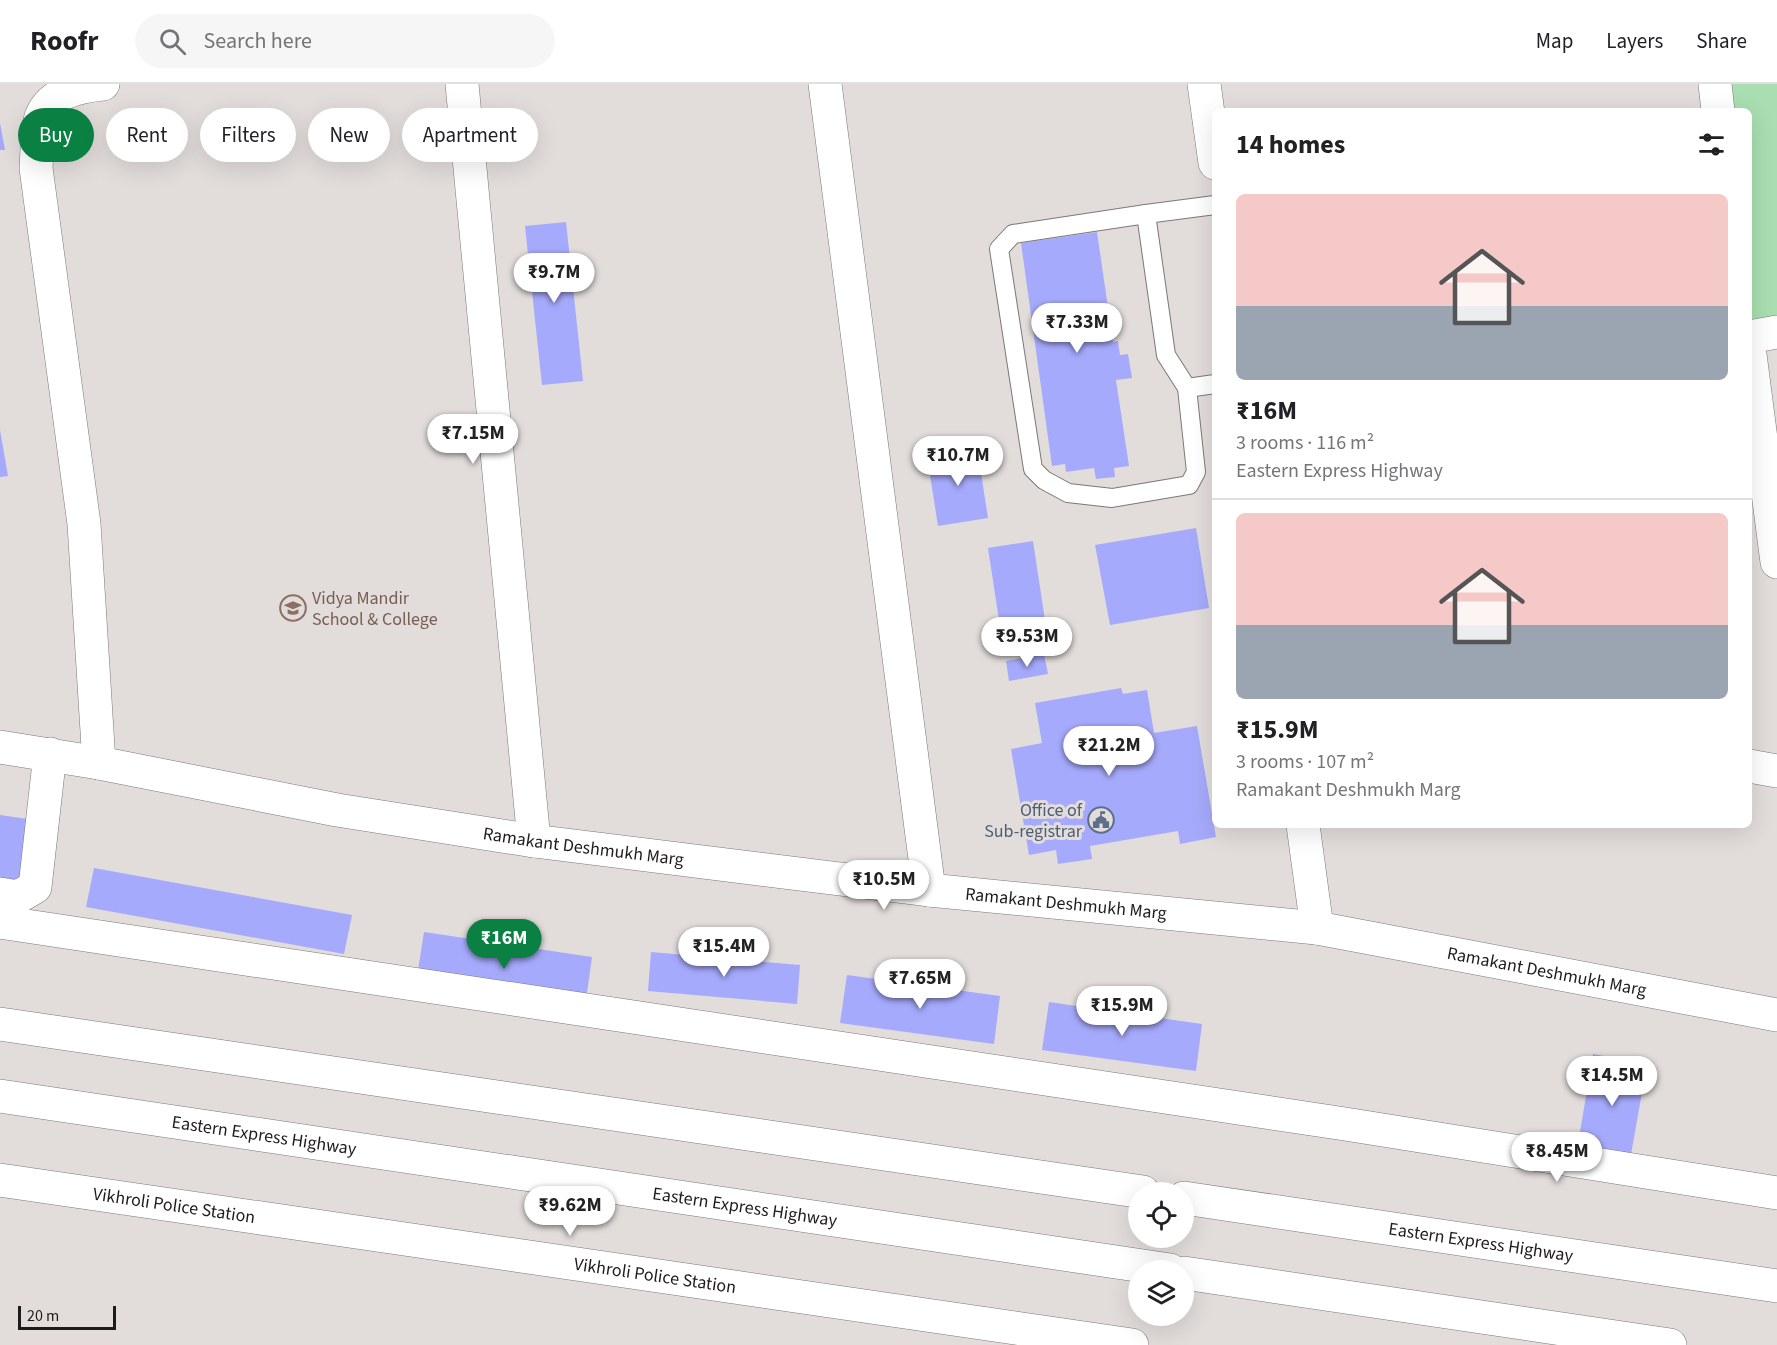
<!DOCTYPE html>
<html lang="en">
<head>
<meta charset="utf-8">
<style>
  :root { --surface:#fff; --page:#f6f6f6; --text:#202124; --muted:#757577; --line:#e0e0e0; --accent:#0b8043 }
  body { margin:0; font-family:"Source Sans 3",sans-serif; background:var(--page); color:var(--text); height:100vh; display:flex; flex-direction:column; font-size:22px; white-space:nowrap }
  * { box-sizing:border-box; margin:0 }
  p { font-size:20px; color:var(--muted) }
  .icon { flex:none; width:33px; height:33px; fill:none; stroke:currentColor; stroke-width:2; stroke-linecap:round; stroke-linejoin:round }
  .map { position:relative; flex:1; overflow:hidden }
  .details { position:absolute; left:1212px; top:24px; width:540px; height:720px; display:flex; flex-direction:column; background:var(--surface); border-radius:9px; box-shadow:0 6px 24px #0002 }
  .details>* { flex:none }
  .hud { position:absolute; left:18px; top:24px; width:570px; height:54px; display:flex; gap:12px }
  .tools { position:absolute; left:1128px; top:1098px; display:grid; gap:12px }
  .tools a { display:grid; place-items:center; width:66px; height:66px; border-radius:50%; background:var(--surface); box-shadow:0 6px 24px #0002; font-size:30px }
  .scale { position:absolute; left:18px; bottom:15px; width:98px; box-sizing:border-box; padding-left:6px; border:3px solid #1e1c1b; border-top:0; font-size:16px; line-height:21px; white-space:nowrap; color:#1e1c1b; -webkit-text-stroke:4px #e2dddb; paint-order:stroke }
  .price { position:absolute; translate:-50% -51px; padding:0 14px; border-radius:21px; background:#fff; color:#222; font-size:20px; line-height:39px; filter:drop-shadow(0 2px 3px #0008) }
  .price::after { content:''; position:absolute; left:50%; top:36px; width:18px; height:14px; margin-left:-9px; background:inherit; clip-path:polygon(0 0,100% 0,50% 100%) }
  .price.selected { background:var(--accent); color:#fff }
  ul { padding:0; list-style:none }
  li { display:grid; align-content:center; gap:12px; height:318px; padding:0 24px }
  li+li { border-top:2px solid var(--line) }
  li span { display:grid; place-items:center; height:186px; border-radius:9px; color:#555 }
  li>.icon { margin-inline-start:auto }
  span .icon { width:108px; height:108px; fill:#fffc; stroke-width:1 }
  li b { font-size:26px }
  h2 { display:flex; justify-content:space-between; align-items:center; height:72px; padding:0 24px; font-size:26px }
  .tag { padding:0 21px; border-radius:27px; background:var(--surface); box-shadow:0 6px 24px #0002; font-size:21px; line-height:54px }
  .tag.selected { background:var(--accent); color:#fff }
  header { display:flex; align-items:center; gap:36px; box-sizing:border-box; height:84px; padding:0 30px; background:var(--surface); border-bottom:2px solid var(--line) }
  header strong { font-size:28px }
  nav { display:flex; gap:33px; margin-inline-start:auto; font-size:21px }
  .search { width:420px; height:54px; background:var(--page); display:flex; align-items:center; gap:15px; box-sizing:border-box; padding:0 21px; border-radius:33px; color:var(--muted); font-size:22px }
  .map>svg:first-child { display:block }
  .green { fill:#a9deb0 }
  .building { fill:#a6aafc }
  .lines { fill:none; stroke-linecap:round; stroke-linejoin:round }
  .lane-casing { stroke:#7c7876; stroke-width:20 }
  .street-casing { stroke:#7c7876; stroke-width:34 }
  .secondary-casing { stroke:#7c7876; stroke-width:34 }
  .highway-casing { stroke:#7c7876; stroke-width:34 }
  .lane { stroke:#fff; stroke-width:18 }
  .street { stroke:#fff; stroke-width:33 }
  .secondary { stroke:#fff; stroke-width:33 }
  .highway { stroke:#fff; stroke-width:33 }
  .labels { text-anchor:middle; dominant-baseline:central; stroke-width:6; stroke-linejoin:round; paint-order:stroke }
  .education-label { font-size:18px; fill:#785e54; stroke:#e2dddb; text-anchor:start }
  .service-label { font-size:18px; fill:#4e5e75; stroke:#e2dddb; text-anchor:end }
  .street-label { font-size:18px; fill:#1e1c1b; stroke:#e2dddb }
</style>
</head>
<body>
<header>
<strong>Roofr</strong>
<div class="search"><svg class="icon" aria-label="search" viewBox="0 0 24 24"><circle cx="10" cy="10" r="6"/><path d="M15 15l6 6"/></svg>Search here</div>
<nav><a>Map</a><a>Layers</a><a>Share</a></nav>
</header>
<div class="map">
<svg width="1777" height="1261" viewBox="0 0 1777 1261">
  <rect width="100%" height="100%" fill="#e2dddb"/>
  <path class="green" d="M1715,0H1777V248L1749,253V27H1718Z"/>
  <g class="building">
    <path d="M0,39L5,66H0Z"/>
    <path d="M566,138L583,297L542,301L525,142Z"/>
    <path d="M1097,148L1113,258L1118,257L1120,271L1128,270L1132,294L1116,296L1129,382L1114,384L1115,393L1096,395L1094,384L1066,388L1065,380L1052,382L1021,159Z"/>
    <path d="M0,346L8,392L0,393Z"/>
    <path d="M977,363L988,434L938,442L927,372Z"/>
    <path d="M1196,444L1209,524L1110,541L1095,461Z"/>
    <path d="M1033,457L1049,563L1004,569L988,464Z"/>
    <path d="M1044,570L1048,590L1009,597L1006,577Z"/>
    <path d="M1121,604L1123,610L1147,606L1154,649L1197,642L1216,753L1180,760L1178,747L1090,762L1092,775L1058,780L1056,766L1029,771L1011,665L1042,659L1035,619Z"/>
    <path d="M0,731L28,735L19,799L0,796Z"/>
    <path d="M94,784L352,831L344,870L86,823Z"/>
    <path d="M424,848L592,873L585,923L416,899Z"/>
    <path d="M651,868L800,881L797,920L648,907Z"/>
    <path d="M847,891L1000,912L994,960L840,939Z"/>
    <path d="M1049,918L1202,940L1196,987L1042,966Z"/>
    <path d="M1593,970L1647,980L1630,1076L1577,1066Z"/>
  </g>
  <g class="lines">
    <g class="lane-casing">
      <g id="lane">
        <path d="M1146,130L1166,271L1187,304L1196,388L1189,401L1112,414L1068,409L1044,396L1033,385L999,165L1013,150Z"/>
        <path d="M1146,130L1215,121"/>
        <path d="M1187,304L1215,300"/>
      </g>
    </g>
    <g class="street-casing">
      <g id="street">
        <path d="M462,0L534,757"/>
        <path d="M825,0L929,806"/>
        <path d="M1715,0L1718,27"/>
        <path d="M1749,253L1777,248"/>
        <path d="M1749,263L1777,478"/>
        <path d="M99,679L84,440L36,84C37,72 37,44 41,33C50,9 80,2 103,0"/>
        <path d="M1749,682L1777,687"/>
        <path d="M0,810L18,813L35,803L50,670"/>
      </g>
    </g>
    <g class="secondary-casing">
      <g id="secondary">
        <path d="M1204,0L1215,79"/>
        <path id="s1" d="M0,663L99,679L337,726L534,757L929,806L1317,844L1777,931"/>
        <path d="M1303,741L1317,844"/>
        <path d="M0,838L1345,1040L1777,1109"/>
        <path id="s2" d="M0,1096L1132,1261"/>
      </g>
    </g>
    <g class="highway-casing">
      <g id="highway">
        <path d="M0,940L1143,1108"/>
        <path id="s3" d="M0,1012L1170,1186"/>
        <path id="s4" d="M1184,1114L1777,1202"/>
        <path d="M1184,1189L1670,1261"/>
      </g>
    </g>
    <use href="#lane" class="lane"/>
    <use href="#street" class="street"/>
    <use href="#secondary" class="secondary"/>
    <use href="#highway" class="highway"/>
  </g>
  <defs>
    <g id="school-ring" transform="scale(1.35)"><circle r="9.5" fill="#e2dddb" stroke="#8d6e63" stroke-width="1.5"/><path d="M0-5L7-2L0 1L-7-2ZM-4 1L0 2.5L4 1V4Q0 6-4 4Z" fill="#8d6e63"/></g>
    <g id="civic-ring" transform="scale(1.35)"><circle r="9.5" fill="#e2dddb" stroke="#5c6f8a" stroke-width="1.5"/><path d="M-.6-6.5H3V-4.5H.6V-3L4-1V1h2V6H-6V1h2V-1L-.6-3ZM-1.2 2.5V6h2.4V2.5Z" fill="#5c6f8a"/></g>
  </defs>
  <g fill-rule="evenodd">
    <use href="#school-ring" x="293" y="524"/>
    <use href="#civic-ring" x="1101" y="736"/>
  </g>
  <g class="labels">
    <g class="education-label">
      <text x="312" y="514">Vidya Mandir<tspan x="312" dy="21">School &amp; College</tspan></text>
    </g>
    <g class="service-label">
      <text x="1082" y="726">Office of<tspan x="1082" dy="21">Sub-registrar</tspan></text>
    </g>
    <g class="street-label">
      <text stroke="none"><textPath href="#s1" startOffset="592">Ramakant Deshmukh Marg</textPath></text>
      <text stroke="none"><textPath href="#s1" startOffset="1078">Ramakant Deshmukh Marg</textPath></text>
      <text stroke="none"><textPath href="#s1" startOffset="1564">Ramakant Deshmukh Marg</textPath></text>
      <text stroke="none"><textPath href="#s3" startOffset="267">Eastern Express Highway</textPath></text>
      <text stroke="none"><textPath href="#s2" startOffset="176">Vikhroli Police Station</textPath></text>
      <text stroke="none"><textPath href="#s3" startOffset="753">Eastern Express Highway</textPath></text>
      <text stroke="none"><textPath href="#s4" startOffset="300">Eastern Express Highway</textPath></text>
      <text stroke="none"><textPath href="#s2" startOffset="662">Vikhroli Police Station</textPath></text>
    </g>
  </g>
</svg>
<div class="tools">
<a><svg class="icon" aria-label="locate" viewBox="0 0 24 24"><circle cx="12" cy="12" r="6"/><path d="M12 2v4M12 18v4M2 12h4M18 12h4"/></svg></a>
<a><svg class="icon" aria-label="layers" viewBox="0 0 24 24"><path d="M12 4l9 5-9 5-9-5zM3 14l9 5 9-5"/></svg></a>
</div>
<div class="scale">20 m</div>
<b class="price" style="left:554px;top:220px">₹9.7M</b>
<b class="price" style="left:1077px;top:270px">₹7.33M</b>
<b class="price" style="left:473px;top:381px">₹7.15M</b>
<b class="price" style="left:958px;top:403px">₹10.7M</b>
<b class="price" style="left:1027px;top:584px">₹9.53M</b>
<b class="price" style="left:1109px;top:693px">₹21.2M</b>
<b class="price" style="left:884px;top:827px">₹10.5M</b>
<b class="price selected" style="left:504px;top:886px">₹16M</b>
<b class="price" style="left:724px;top:894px">₹15.4M</b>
<b class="price" style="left:920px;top:926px">₹7.65M</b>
<b class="price" style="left:1122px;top:953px">₹15.9M</b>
<b class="price" style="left:1612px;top:1023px">₹14.5M</b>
<b class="price" style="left:1557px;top:1099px">₹8.45M</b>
<b class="price" style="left:570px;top:1153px">₹9.62M</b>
<div class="hud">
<a class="tag selected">Buy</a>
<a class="tag">Rent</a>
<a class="tag">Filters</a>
<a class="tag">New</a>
<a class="tag">Apartment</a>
</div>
<section class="details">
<h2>14 homes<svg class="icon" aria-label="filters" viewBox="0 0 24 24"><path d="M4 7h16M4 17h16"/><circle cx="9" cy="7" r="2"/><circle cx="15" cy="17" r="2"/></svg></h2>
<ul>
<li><span style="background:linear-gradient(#f6c9c9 60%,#9aa5b1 0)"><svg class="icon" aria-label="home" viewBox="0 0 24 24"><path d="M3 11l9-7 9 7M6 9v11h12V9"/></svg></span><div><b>₹16M</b><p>3 rooms · 116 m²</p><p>Eastern Express Highway</p></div></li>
<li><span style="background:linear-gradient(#f6c9c9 60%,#9aa5b1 0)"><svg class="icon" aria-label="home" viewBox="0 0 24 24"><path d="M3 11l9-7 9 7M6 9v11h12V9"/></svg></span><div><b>₹15.9M</b><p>3 rooms · 107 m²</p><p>Ramakant Deshmukh Marg</p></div></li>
</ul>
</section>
</div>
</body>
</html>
